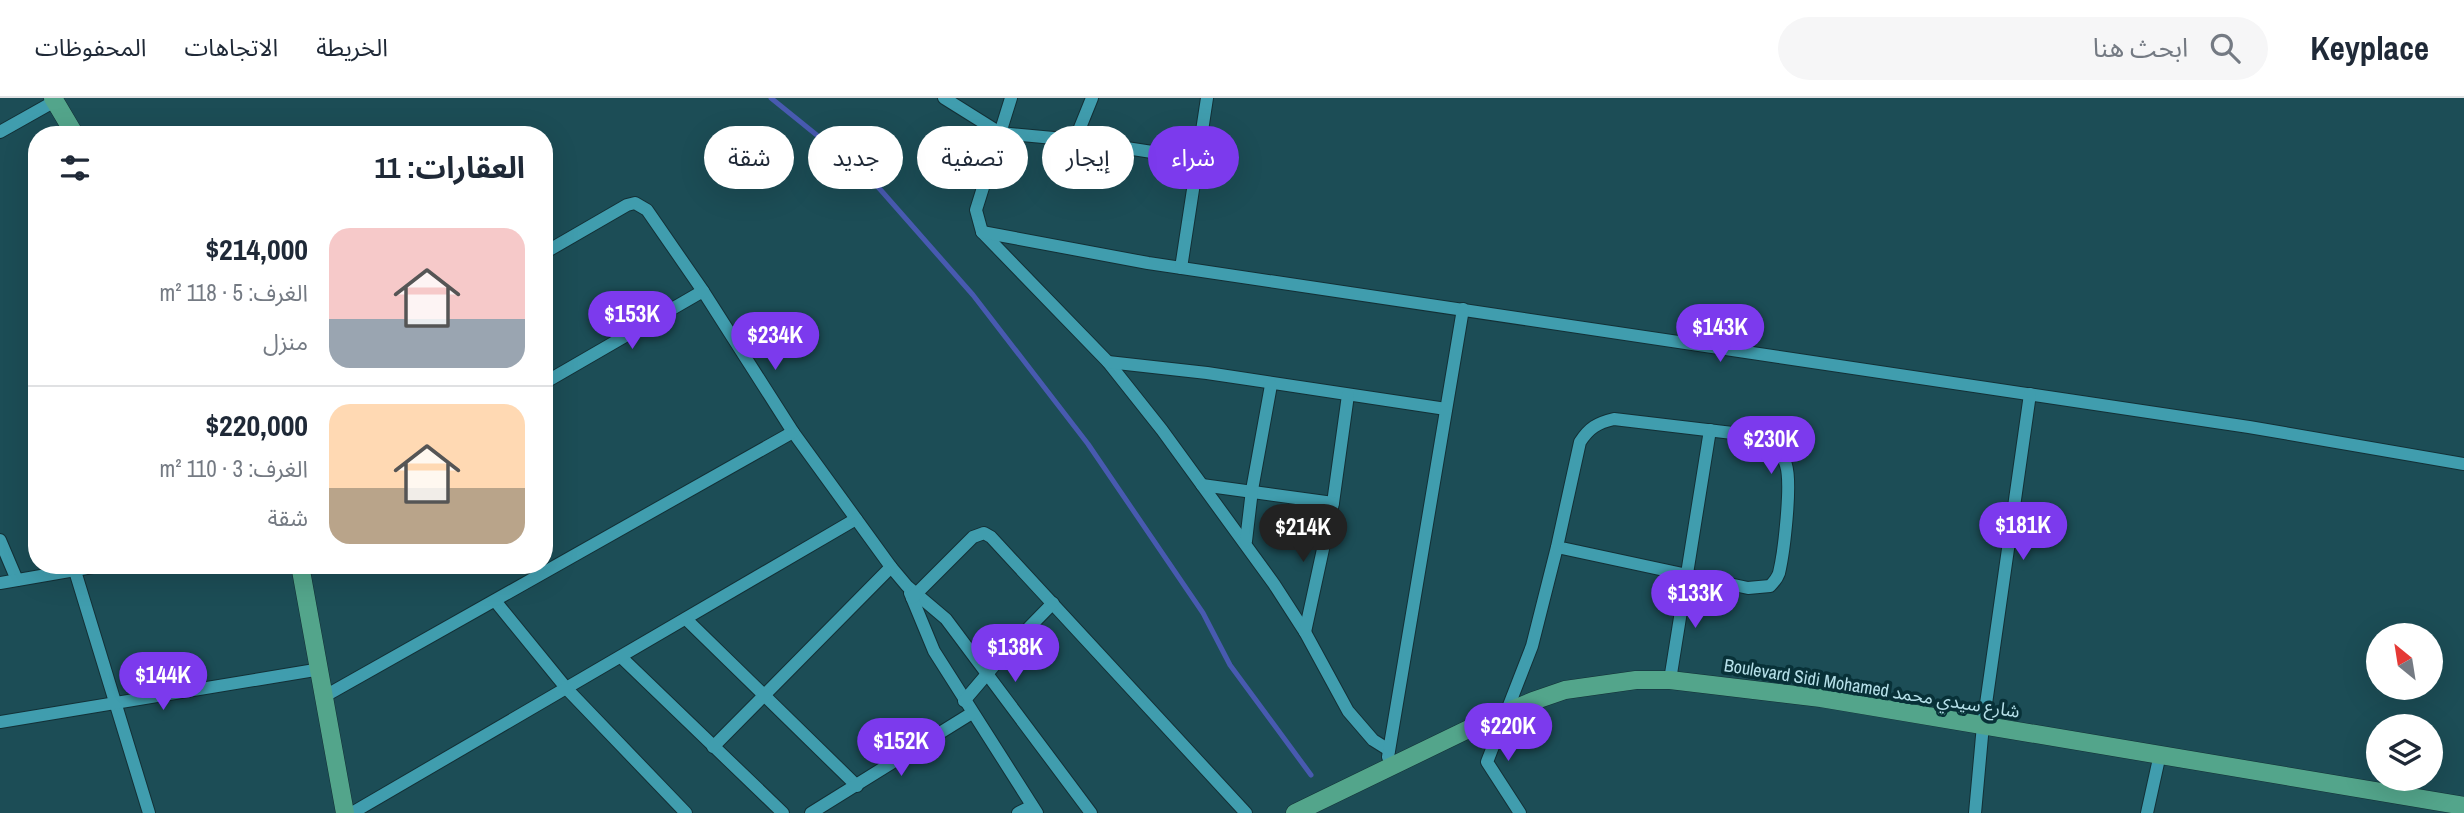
<!DOCTYPE html>
<html lang="ar">
<head>
<meta charset="utf-8">
<style>
  :root { --surface:#fff; --page:#f6f6f7; --text:#1f2937; --muted:#747a83; --line:#e0e1e3; --accent:#7c3aed }
  body { margin:0; font-family:"Archivo Narrow","Noto Sans Arabic",sans-serif; background:var(--page); color:var(--text); direction:rtl; height:100vh; display:flex; flex-direction:column; font-size:26px; white-space:nowrap }
  * { box-sizing:border-box; margin:0 }
  p { font-size:23px; color:var(--muted) }
  .icon { flex:none; width:38px; height:38px; fill:none; stroke:currentColor; stroke-width:2; stroke-linecap:round; stroke-linejoin:round }
  .map { position:relative; flex:1; overflow:hidden; direction:ltr }
  .drawer { position:absolute; left:28px; top:28px; width:525px; height:448px; display:flex; flex-direction:column; background:var(--surface); border-radius:28px; box-shadow:0 7px 28px #0002; direction:rtl }
  .drawer>* { flex:none }
  .banner { position:absolute; left:574px; top:28px; width:665px; height:63px; direction:rtl; display:flex; gap:14px }
  .needle { width:46px; rotate:330deg }
  .tools { position:absolute; left:2366px; top:525px; display:grid; gap:14px }
  .tools a { display:grid; place-items:center; width:77px; height:77px; border-radius:50%; background:var(--surface); box-shadow:0 7px 28px #0002; font-size:35px }
  .price { position:absolute; translate:-50% -60px; padding:0 16px; border-radius:24px; background:var(--accent); color:#fff; font-size:23px; line-height:46px; filter:drop-shadow(0 2px 4px #0008) }
  .price::after { content:''; position:absolute; left:50%; top:42px; width:21px; height:16px; margin-left:-10px; background:inherit; clip-path:polygon(0 0,100% 0,50% 100%) }
  .price.current { background:#222; color:#fff }
  ul { padding:0; list-style:none }
  li { display:flex; align-items:center; gap:21px; height:175px; padding:0 28px }
  li+li { border-top:2px solid var(--line) }
  li span { display:grid; place-items:center; flex:none; width:196px; height:140px; border-radius:21px; color:#555 }
  li>.icon { margin-inline-start:auto }
  span .icon { width:84px; height:84px; fill:#fffc; stroke-width:1 }
  li b { font-size:30px }
  h2 { display:flex; justify-content:space-between; align-items:center; height:84px; padding:0 28px; font-size:30px }
  .pill { padding:0 24px; border-radius:32px; background:var(--surface); box-shadow:0 7px 28px #0002; font-size:24px; line-height:63px }
  .pill.current { background:var(--accent); color:#fff }
  header { display:flex; align-items:center; gap:42px; box-sizing:border-box; height:98px; padding:0 35px; background:var(--surface); border-bottom:2px solid var(--line) }
  header strong { font-size:33px }
  nav { display:flex; gap:38px; margin-inline-start:auto; font-size:24px }
  .search { width:490px; height:63px; background:var(--page); display:flex; align-items:center; gap:18px; box-sizing:border-box; padding:0 24px; border-radius:38px; color:var(--muted); font-size:26px }
  .map>svg:first-child { display:block }
  .lines { fill:none; stroke-linecap:round; stroke-linejoin:round }
  .stream { stroke:#485ab0; stroke-width:5 }
  .minor-casing { stroke:#133036; stroke-width:14 }
  .major-casing { stroke:#133036; stroke-width:19 }
  .minor { stroke:#409dae; stroke-width:12 }
  .major { stroke:#53a58b; stroke-width:18 }
  .labels { text-anchor:middle; dominant-baseline:central; stroke-width:7; stroke-linejoin:round; paint-order:stroke }
  .street-label { font-size:18px; fill:#b7e1ea; stroke:#083138 }
</style>
</head>
<body>
<header>
<strong>Keyplace</strong>
<div class="search"><svg class="icon" aria-label="search" viewBox="0 0 24 24"><circle cx="10" cy="10" r="6"/><path d="M15 15l6 6"/></svg>ابحث هنا</div>
<nav><a>الخريطة</a><a>الاتجاهات</a><a>المحفوظات</a></nav>
</header>
<div class="map">
<svg width="2464" height="715" viewBox="0 0 2464 715">
  <rect width="100%" height="100%" fill="#1c4d56"/>
  <g class="lines">
    <path class="stream" d="M771,0L871,81L973,197L1088,346L1203,515L1230,567L1311,677"/>
    <g class="minor-casing">
      <g id="minor">
        <path d="M944,0L1000,35L1075,42L1197,61"/>
        <path d="M1011,0L976,112L982,134L1108,264L1162,332L1274,486L1305,534L1348,613L1373,642L1389,652"/>
        <path d="M0,34L55,3"/>
        <path d="M1075,42L1092,0"/>
        <path d="M982,134L1148,165L2249,329L2464,366"/>
        <path d="M544,155L627,107L635,105L647,112L703,193L793,334L891,469L907,488L946,521L1091,715"/>
        <path d="M1181,170L1207,0"/>
        <path d="M1108,264L1207,275L1446,311"/>
        <path d="M544,285L703,193"/>
        <path d="M1202,387L1333,405L1348,297"/>
        <path d="M0,442L17,482"/>
        <path d="M1246,443L1252,392L1271,287"/>
        <path d="M75,473L149,715"/>
        <path d="M0,485L104,467"/>
        <path d="M910,495L934,553L1037,715"/>
        <path d="M912,500L973,439L984,435L991,439L1246,715"/>
        <path d="M496,504L567,591L686,715"/>
        <path d="M687,522L857,688"/>
        <path d="M1305,534L1333,405"/>
        <path d="M621,559L783,715"/>
        <path d="M1670,582L1710,332"/>
        <path d="M325,598L793,334"/>
        <path d="M964,603L1010,549L1053,505"/>
        <path d="M0,624L321,571"/>
        <path d="M713,649L891,469"/>
        <path d="M1388,659L1463,211"/>
        <path d="M352,715L856,421"/>
        <path d="M811,715L972,615"/>
        <path d="M1018,715L1032,708"/>
        <path d="M1520,715L1487,664L1532,548L1557,449L1580,344C1589,330 1597,325 1614,321L1758,338C1773,341 1781,352 1786,367C1792,386 1784,454 1779,475C1777,481 1774,484 1770,488L1748,490L1557,449"/>
        <path d="M1975,715L1983,627L2030,296"/>
        <path d="M2147,715L2160,656"/>
      </g>
    </g>
    <g class="major-casing">
      <g id="major">
        <path d="M53,0L75,37"/>
        <path d="M300,467L345,715"/>
        <path d="M1295,715L1483,624L1533,603L1565,592L1636,582H1670L1821,600L2464,708"/>
      </g>
    </g>
    <use href="#minor" class="minor"/>
    <use href="#major" class="major"/>
  </g>
  <g class="labels">
    <g class="street-label">
      <text transform="translate(1872 590) rotate(9)">Boulevard Sidi Mohamed شارع سيدي محمد</text>
    </g>
  </g>
</svg>
<div class="tools">
<a><svg class="needle" viewBox="-14 -14 28 28"><path d="M0-13l5 13h-10z" fill="#e53935"/><path d="M0 13l5-13h-10z" fill="#747a83"/></svg></a>
<a><svg class="icon" aria-label="layers" viewBox="0 0 24 24"><path d="M12 4l9 5-9 5-9-5zM3 14l9 5 9-5"/></svg></a>
</div>
<b class="price" style="left:632px;top:253px">$153K</b>
<b class="price" style="left:1720px;top:266px">$143K</b>
<b class="price" style="left:775px;top:274px">$234K</b>
<b class="price" style="left:1771px;top:378px">$230K</b>
<b class="price" style="left:2023px;top:464px">$181K</b>
<b class="price current" style="left:1303px;top:466px">$214K</b>
<b class="price" style="left:1695px;top:532px">$133K</b>
<b class="price" style="left:1015px;top:586px">$138K</b>
<b class="price" style="left:163px;top:614px">$144K</b>
<b class="price" style="left:1508px;top:665px">$220K</b>
<b class="price" style="left:901px;top:680px">$152K</b>
<div class="banner">
<a class="pill current">شراء</a>
<a class="pill">إيجار</a>
<a class="pill">تصفية</a>
<a class="pill">جديد</a>
<a class="pill">شقة</a>
</div>
<section class="drawer">
<h2>العقارات: 11<svg class="icon" aria-label="filters" viewBox="0 0 24 24"><path d="M4 7h16M4 17h16"/><circle cx="9" cy="7" r="2"/><circle cx="15" cy="17" r="2"/></svg></h2>
<ul>
<li><span style="background:linear-gradient(#f6c9c9 65%,#9aa5b1 0)"><svg class="icon" aria-label="home" viewBox="0 0 24 24"><path d="M3 11l9-7 9 7M6 9v11h12V9"/></svg></span><div><b>$214,000</b><p>الغرف: 5 · 118 m²</p><p>منزل</p></div></li>
<li><span style="background:linear-gradient(#ffd9b3 60%,#b9a48a 0)"><svg class="icon" aria-label="home" viewBox="0 0 24 24"><path d="M3 11l9-7 9 7M6 9v11h12V9"/></svg></span><div><b>$220,000</b><p>الغرف: 3 · 110 m²</p><p>شقة</p></div></li>
</ul>
</section>
</div>
</body>
</html>
